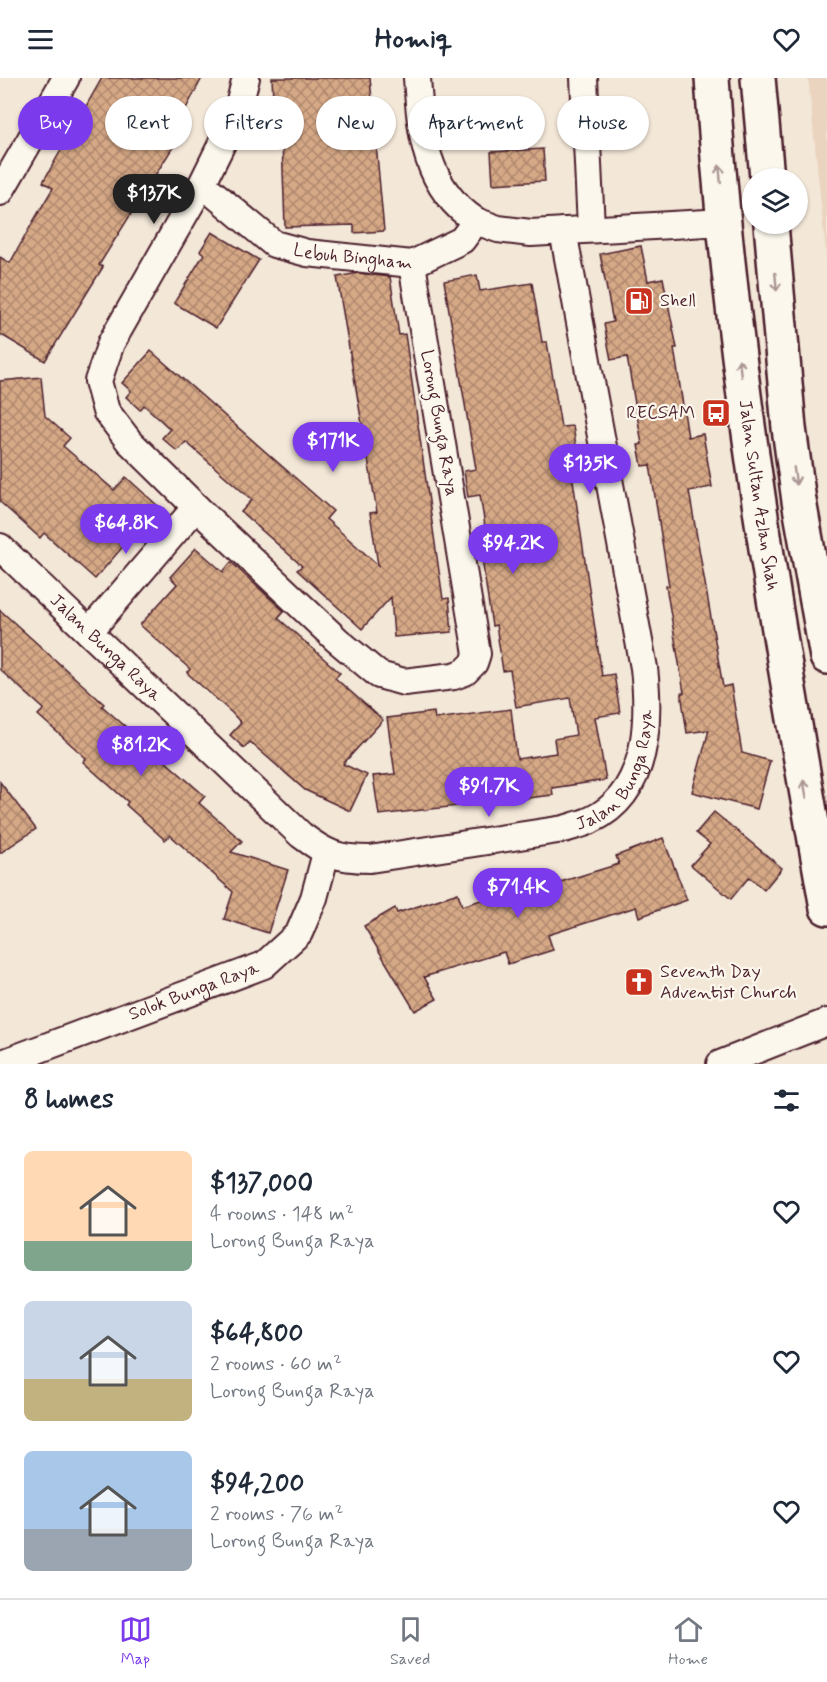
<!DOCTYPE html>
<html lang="en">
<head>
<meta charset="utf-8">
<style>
  :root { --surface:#fff; --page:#f6f6f7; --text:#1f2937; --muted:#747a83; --line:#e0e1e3; --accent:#7c3aed }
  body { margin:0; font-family:Mynerve,sans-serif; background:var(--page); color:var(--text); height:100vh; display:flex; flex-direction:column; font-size:22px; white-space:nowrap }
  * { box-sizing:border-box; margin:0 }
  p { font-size:20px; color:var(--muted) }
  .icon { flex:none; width:33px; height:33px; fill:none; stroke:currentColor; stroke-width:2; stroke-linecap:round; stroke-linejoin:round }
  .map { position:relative; height:986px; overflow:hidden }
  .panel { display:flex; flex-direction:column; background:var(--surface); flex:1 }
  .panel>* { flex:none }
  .top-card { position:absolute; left:18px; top:18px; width:792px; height:54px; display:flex; gap:12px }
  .fabs { position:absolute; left:742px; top:90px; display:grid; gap:12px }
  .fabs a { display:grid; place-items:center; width:66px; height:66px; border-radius:50%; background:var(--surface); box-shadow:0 2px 4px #0004; font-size:30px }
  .price { position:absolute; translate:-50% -51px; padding:0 14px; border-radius:21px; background:var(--accent); color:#fff; font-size:20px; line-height:39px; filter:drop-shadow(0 2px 3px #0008) }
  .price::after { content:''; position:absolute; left:50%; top:36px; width:18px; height:14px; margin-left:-9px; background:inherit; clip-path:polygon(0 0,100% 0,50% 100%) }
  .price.current { background:#222; color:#fff }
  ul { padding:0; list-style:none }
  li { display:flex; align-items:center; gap:18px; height:150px; padding:0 24px }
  li span { display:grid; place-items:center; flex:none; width:168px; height:120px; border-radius:9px; color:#555 }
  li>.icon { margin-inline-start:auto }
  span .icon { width:72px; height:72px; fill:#fffc; stroke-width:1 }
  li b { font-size:26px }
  h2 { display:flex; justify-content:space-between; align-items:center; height:72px; padding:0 24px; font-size:26px }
  .tag { padding:0 21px; border-radius:27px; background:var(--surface); box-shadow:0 2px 4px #0004; font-size:21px; line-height:54px }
  .tag.current { background:var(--accent); color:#fff }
  header { display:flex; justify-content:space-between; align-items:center; height:78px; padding:0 24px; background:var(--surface); font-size:27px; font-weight:700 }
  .tab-bar { display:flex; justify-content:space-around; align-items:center; height:84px; border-top:2px solid var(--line); background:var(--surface); font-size:16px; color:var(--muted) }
  .tab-bar a { display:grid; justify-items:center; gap:3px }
  .tab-bar .current { color:var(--accent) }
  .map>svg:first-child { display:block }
  .built { fill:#ead4bf }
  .building { fill:url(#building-cross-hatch); stroke:#4a1f2b; stroke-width:1.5 }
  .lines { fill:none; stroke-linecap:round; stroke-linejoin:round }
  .minor-casing { stroke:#4a1f2b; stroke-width:30 }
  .highway-casing { stroke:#4a1f2b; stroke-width:38 }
  .minor { stroke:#fbf7ec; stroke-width:26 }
  .highway { stroke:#fbf7ec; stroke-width:33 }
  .oneway { stroke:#ab9695 }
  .labels { text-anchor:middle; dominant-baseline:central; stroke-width:4.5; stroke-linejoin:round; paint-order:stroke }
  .street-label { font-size:18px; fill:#4a1f2b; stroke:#fbf7ec }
  .poi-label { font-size:18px; fill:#4a1f2b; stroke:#fbf7ec; text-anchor:start }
</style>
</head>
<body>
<header><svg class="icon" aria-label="menu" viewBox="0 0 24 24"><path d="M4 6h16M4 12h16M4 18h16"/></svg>Homiq<svg class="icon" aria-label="heart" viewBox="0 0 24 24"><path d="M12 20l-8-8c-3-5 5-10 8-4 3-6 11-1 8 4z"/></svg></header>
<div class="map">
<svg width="827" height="986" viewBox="0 0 827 986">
  <defs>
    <pattern id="building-cross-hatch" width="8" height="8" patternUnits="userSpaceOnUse" patternTransform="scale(1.5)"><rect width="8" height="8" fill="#d5a886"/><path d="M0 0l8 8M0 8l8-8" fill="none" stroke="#af886e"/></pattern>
  </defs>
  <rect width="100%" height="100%" fill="#f3e7d8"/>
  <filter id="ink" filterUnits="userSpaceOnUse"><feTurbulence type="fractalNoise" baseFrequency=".0167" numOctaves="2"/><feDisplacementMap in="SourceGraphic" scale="12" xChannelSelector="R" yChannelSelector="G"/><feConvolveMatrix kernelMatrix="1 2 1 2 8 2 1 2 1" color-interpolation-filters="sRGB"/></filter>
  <g filter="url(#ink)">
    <path class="built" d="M808,0H827V185Z"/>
    <g class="building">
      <path d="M102,0H202L172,57L178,61L99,187L103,189L45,283L0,256V179L10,185L34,142L53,110L43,104Z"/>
      <path d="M272,0H370L384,153L354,155V147L285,149L282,64H280L278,20H273Z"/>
      <path d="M543,71L545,103L493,106L491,74Z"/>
      <path d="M212,154L259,182L216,250L174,225L204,176L200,173Z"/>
      <path d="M641,168L648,203L663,200L677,270H674L688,359L703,356L712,409L689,413L723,609L731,607L742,675L770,683L757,731L692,714L709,652L687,655L681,615H684L666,508H669L650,387L642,388L638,367L642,366L627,279L611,282L604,246L613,244L600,176Z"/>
      <path d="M358,195L390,199L399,257L405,256L443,521L449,520L452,554L394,559L391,519L362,551L297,492L302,488L241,434L252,422L186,364L177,373L162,360L170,351L144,327L140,332L126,319L131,313L122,305L151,273L333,433L326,441L378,487L370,435L377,434L337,199Z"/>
      <path d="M477,197L480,213L532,205L542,264H547L561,349L573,348L577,374L569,375L602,598L614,596L620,635L595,639L606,702L552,710L553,717L379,737L373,698L395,696L387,640L434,634L435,641L511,631L517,681L556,675L554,661L576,657L570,620L516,629L510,592L503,593L496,547L492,548L481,474L489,473L480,417L468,419L464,393L476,391L444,203Z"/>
      <path d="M41,299L45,338L70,360L63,368L114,412L126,399L158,428L95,501L44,455L40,460L0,424V303Z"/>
      <path d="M196,470L223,494L231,484L272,522L284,533L278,540L340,595L335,600L383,642L343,686L367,697L350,733L305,712L250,664L244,670L230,657L241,645L232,635L187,595L190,591L140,547L177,506L170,499Z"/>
      <path d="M0,532L104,626L102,628L205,718L199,725L242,763L231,774L288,792L268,855L224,841L233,814L170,757L165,762L126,727L128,724L83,684L86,680L38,637L44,631L0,592Z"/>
      <path d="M0,704L36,751L0,775Z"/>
      <path d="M714,734L782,790L764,812L749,799L731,821L691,787L710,766L696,755Z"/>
      <path d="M663,760L687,822L639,839L636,829L548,857L553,872L508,886L504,874L424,899L437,921L415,933L364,848L395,830L397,835L458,815L462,828L532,806L534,812L619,786L616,778Z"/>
    </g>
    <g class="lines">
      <g class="minor-casing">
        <g id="minor">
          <path d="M246,0L237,35L202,106L111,265L98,303L106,333L129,363L196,429L337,562L379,597L404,604L454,598L465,594L474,585L477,576L412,186"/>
          <path d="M417,0C421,57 425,109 476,143"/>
          <path d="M584,0L591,150"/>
          <path id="s1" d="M202,106L274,166L307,175L412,186L462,162L476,143L498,151L531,155L724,144"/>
          <path d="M0,114L66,0"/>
          <path id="s2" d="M0,469L301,757C326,776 338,781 370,781L564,751C573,748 583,746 591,742C649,715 650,643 644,590L563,153"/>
          <path d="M89,554L196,429"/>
          <path id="s3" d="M0,986L264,887L299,855L314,820L326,775"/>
          <path d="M720,986L827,944"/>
        </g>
      </g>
      <g class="highway-casing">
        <g id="highway">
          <path id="s4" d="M712,0C730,280 778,555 827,830"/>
          <path d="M758,0L767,100"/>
          <path d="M771,146L789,350L799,423L827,579"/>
        </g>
      </g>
      <use href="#minor" class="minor"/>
      <use href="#highway" class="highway"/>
    </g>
    <defs><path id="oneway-shaft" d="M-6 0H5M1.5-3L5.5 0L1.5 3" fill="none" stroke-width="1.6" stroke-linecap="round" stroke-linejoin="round" transform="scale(1.5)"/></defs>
    <g class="oneway">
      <use href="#oneway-shaft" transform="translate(720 96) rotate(-95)"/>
      <use href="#oneway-shaft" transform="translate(776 204) rotate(85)"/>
      <use href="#oneway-shaft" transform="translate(740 290) rotate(-97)"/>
      <use href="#oneway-shaft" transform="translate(795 398) rotate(82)"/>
      <use href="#oneway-shaft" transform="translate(805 711) rotate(-100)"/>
    </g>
  </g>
  <defs>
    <g id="fuel-square" transform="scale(1.5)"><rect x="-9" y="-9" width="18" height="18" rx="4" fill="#c8321e" stroke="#fbf7ec"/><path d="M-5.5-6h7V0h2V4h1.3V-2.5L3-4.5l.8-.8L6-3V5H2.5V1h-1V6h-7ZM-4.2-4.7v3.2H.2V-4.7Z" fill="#fff"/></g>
    <g id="bus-square" transform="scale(1.5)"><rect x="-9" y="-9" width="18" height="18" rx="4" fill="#c8321e" stroke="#fbf7ec"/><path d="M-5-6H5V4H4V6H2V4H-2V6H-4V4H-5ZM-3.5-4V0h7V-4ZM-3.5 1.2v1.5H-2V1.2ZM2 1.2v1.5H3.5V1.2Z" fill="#fff"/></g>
    <g id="church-square" transform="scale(1.5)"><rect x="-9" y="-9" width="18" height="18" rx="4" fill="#c8321e" stroke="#fbf7ec"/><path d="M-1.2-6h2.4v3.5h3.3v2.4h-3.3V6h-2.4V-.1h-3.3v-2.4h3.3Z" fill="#fff"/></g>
  </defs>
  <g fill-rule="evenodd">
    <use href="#fuel-square" x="639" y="223"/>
    <use href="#bus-square" x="716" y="335"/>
    <use href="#church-square" x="639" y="904"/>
  </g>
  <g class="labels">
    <g class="street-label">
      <text stroke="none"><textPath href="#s1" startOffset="174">Lebuh Bingham</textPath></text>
      <text transform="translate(439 345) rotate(80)">Lorong Bunga Raya</text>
      <text stroke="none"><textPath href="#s4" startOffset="420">Jalan Sultan Azlan Shah</textPath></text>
      <text stroke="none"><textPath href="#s2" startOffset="146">Jalan Bunga Raya</textPath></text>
      <text stroke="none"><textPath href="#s2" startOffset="774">Jalan Bunga Raya</textPath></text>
      <text stroke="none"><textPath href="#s3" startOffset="207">Solok Bunga Raya</textPath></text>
    </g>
    <g class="poi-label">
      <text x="660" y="223">Shell</text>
      <text x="695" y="335" text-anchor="end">RECSAM</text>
      <text x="660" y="894">Seventh Day<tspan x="660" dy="21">Adventist Church</tspan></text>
    </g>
  </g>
</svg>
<div class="fabs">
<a><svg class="icon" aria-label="layers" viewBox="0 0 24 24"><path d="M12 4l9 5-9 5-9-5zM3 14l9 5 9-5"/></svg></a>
</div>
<b class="price current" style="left:154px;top:147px">$137K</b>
<b class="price" style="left:333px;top:395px">$171K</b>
<b class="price" style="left:590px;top:417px">$135K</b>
<b class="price" style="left:126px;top:477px">$64.8K</b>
<b class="price" style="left:513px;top:497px">$94.2K</b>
<b class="price" style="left:141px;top:699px">$81.2K</b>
<b class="price" style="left:489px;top:740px">$91.7K</b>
<b class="price" style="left:518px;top:841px">$71.4K</b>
<div class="top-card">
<a class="tag current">Buy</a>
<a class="tag">Rent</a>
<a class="tag">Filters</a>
<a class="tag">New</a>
<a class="tag">Apartment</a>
<a class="tag">House</a>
</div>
</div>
<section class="panel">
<h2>8 homes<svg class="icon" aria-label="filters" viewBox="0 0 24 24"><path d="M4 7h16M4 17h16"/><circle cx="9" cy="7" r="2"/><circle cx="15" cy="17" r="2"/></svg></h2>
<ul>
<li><span style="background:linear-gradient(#ffd9b3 75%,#7fa58c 0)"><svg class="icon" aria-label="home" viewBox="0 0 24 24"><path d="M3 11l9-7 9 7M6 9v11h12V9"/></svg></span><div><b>$137,000</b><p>4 rooms · 148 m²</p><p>Lorong Bunga Raya</p></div><svg class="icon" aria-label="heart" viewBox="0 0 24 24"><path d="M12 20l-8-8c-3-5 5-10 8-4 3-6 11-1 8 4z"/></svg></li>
<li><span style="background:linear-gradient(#c9d6e8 65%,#c2b280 0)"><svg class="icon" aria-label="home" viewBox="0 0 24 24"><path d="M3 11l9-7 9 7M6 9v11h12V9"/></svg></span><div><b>$64,800</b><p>2 rooms · 60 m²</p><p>Lorong Bunga Raya</p></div><svg class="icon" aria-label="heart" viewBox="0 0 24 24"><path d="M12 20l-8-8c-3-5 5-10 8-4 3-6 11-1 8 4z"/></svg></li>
<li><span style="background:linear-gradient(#a9c7e8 65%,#9aa5b1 0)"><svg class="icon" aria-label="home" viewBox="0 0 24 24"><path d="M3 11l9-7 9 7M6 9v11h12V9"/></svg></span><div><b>$94,200</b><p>2 rooms · 76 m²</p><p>Lorong Bunga Raya</p></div><svg class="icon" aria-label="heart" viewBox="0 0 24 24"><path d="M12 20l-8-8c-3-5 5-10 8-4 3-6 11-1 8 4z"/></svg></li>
</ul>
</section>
<nav class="tab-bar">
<a class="current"><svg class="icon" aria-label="map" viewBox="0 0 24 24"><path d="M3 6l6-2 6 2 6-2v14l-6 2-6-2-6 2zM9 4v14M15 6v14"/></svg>Map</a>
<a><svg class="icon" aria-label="saved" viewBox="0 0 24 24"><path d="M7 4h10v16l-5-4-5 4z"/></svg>Saved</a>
<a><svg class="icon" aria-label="home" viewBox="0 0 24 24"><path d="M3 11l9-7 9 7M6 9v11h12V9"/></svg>Home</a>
</nav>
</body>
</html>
